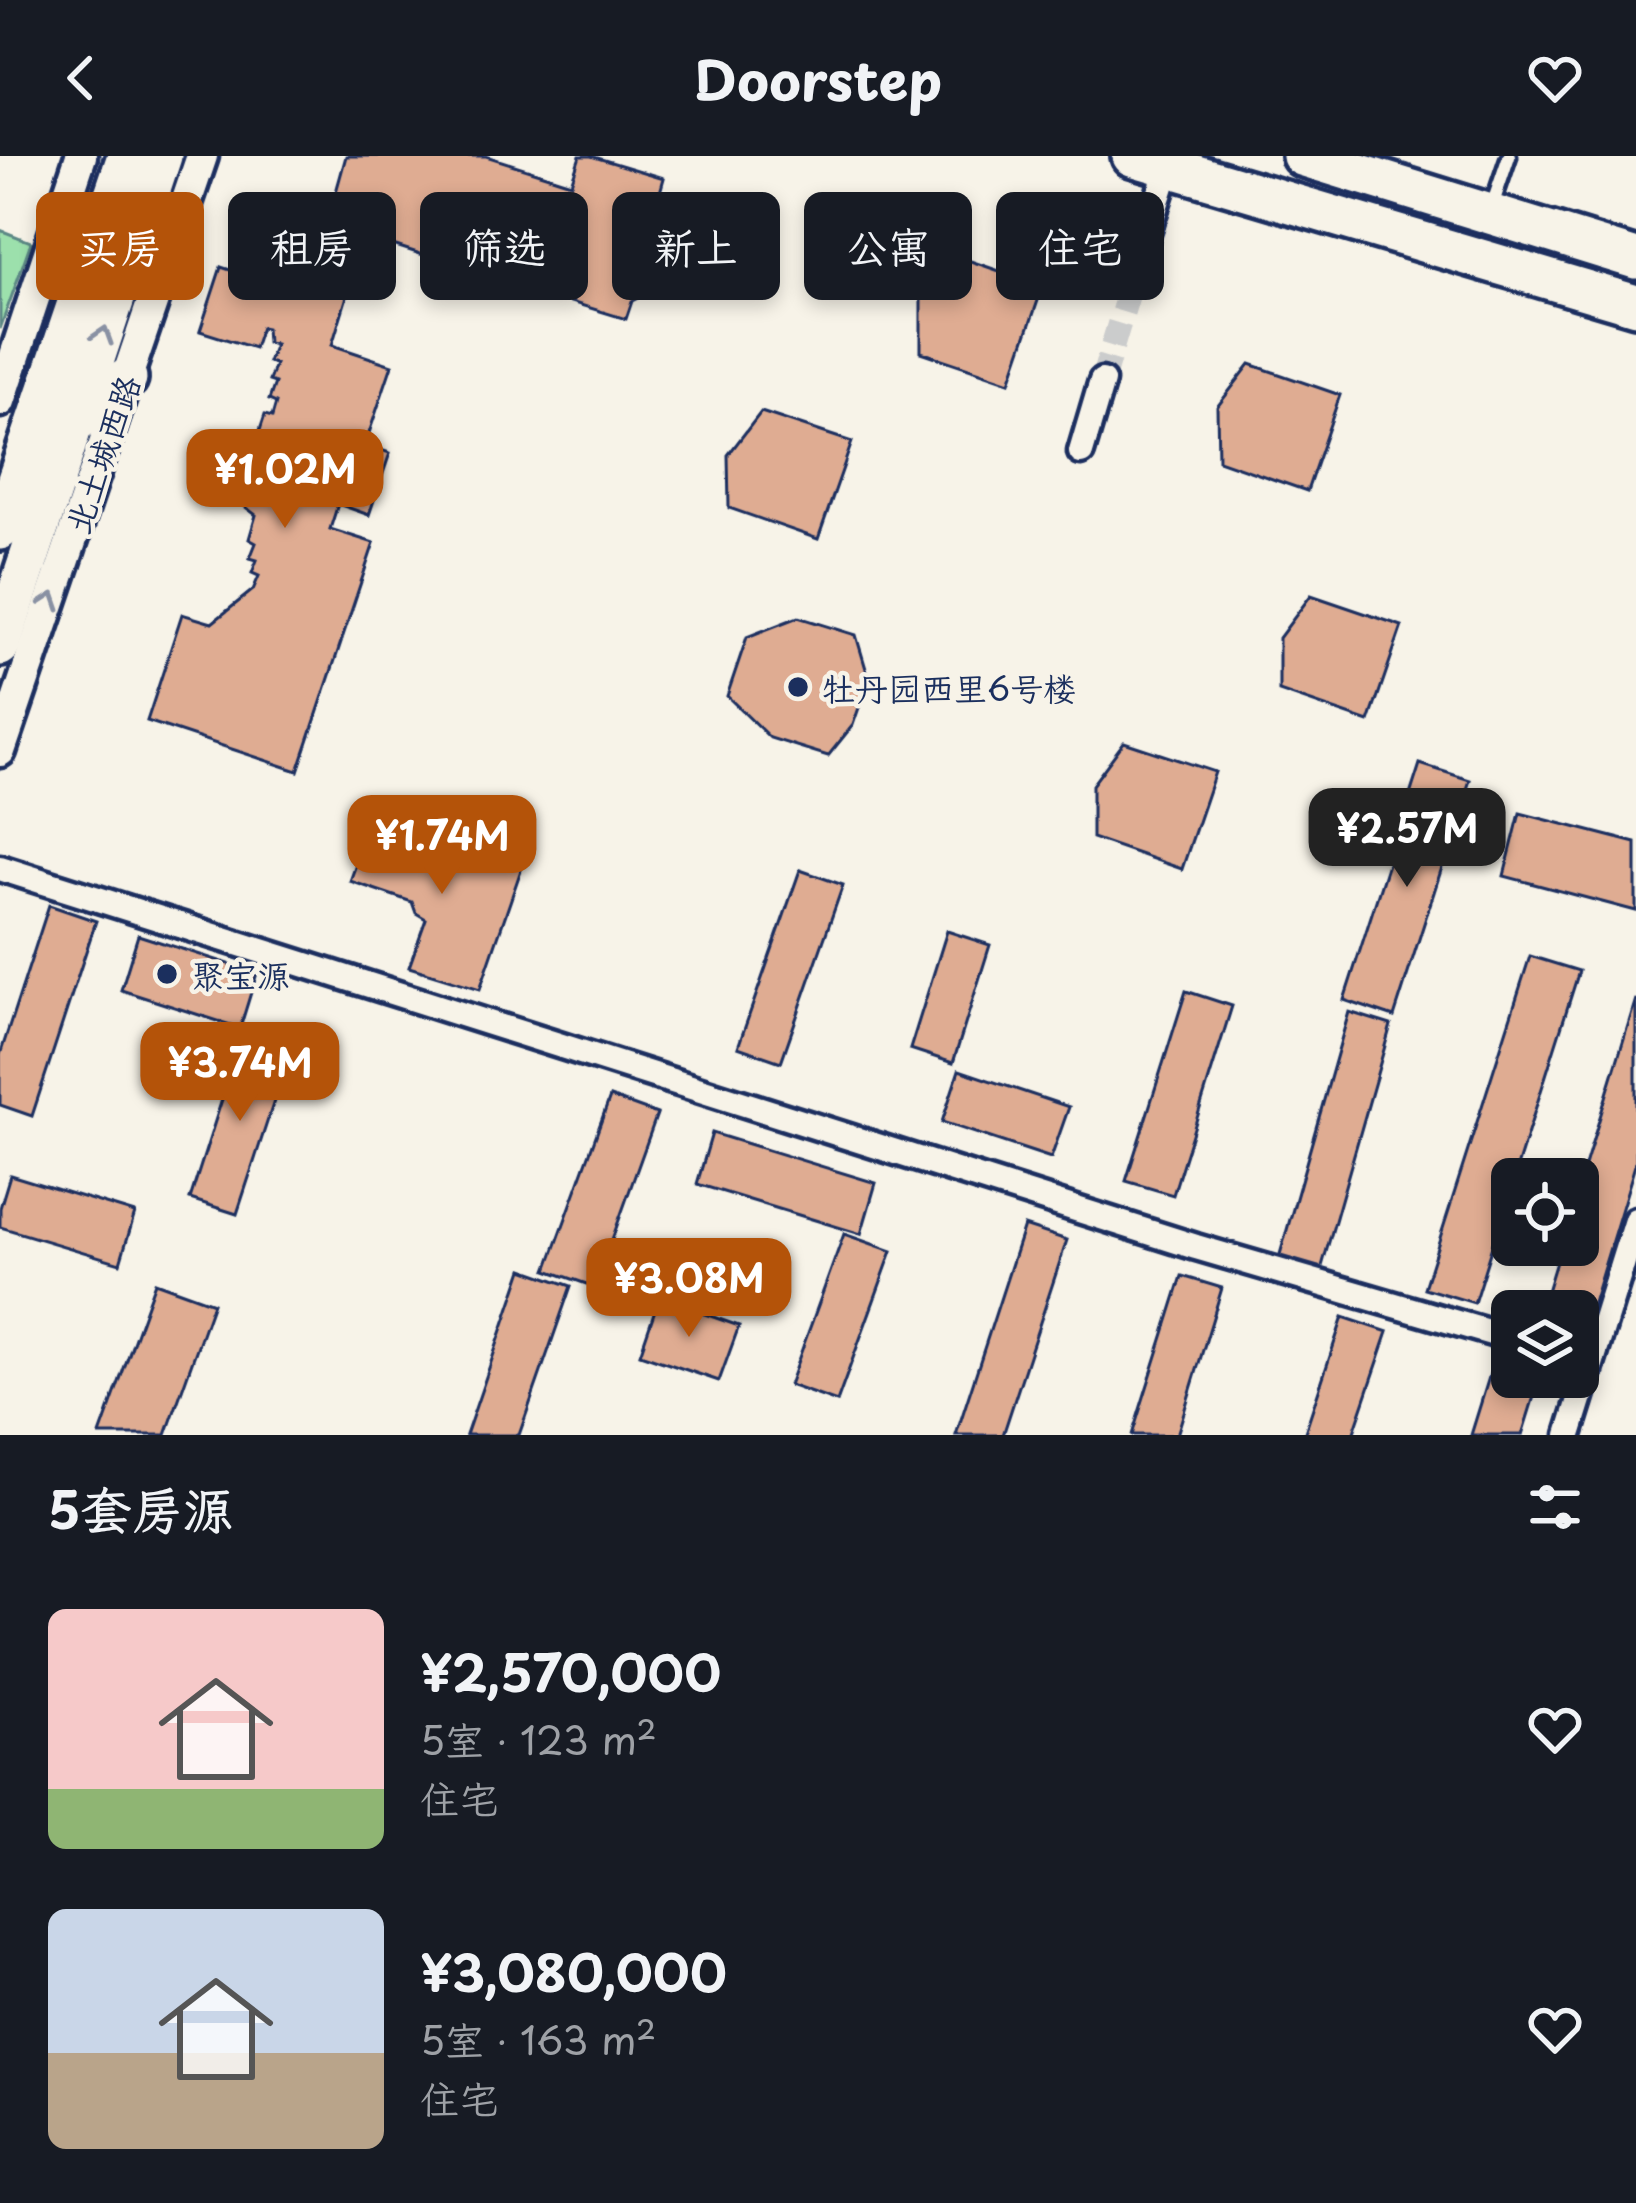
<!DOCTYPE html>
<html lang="zh">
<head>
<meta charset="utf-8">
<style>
  :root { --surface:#171b24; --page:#20242c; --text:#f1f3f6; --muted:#9ea1a6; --accent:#b45309 }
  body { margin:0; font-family:"Playpen Sans","LXGW WenKai TC",sans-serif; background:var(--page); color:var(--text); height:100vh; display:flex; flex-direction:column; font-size:45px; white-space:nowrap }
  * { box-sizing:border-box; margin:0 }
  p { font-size:39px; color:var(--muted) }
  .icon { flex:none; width:66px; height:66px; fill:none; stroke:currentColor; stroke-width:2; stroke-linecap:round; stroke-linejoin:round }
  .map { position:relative; height:1279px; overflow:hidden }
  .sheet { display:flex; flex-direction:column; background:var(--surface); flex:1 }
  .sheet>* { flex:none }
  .banner { position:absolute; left:36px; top:36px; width:1566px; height:108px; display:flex; gap:24px }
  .fabs { position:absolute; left:1491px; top:1002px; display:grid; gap:24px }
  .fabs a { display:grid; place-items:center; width:108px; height:108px; border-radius:18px; background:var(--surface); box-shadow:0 6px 18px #0003; font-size:60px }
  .price { position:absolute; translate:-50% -102px; padding:0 27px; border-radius:24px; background:var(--accent); color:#fff; font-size:39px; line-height:78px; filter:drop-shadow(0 3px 6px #0008) }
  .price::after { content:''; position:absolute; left:50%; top:72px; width:36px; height:27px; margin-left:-18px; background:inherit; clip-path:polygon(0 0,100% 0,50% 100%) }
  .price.current { background:#222; color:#fff }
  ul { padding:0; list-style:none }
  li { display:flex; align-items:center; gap:36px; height:300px; padding:0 48px }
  li span { display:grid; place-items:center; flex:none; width:336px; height:240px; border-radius:18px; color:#555 }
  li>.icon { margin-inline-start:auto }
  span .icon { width:144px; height:144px; fill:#fffc; stroke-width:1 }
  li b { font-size:51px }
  h2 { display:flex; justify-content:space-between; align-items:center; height:144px; padding:0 48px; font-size:51px }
  .tag { padding:0 42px; border-radius:18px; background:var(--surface); box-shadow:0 6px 18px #0003; font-size:42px; line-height:108px }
  .tag.current { background:var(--accent); color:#fff }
  header { display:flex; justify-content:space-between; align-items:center; height:156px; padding:0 48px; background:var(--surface); font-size:54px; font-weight:700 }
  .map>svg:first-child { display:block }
  .green { fill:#9ce0ac; stroke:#5c8885; stroke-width:3 }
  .building { fill:#dfac92; stroke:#1b2f5e; stroke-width:3 }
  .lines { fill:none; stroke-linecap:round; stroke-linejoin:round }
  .minor-tunnel { stroke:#cbcccc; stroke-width:24; stroke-dasharray:24 12; stroke-linecap:butt }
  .service-casing { stroke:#1b2f5e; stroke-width:21 }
  .minor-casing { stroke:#1b2f5e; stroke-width:33 }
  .tertiary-casing { stroke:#1b2f5e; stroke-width:39 }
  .primary-casing { stroke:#1b2f5e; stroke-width:48 }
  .service { stroke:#f7f3e8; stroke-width:12 }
  .minor { stroke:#f7f3e8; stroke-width:24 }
  .tertiary { stroke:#f7f3e8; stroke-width:30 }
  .primary { stroke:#f7f3e8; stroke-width:39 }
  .oneway { stroke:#8991a3 }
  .poi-dot { fill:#1b2f5e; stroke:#f7f3e8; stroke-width:4.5 }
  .labels { text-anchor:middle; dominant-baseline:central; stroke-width:9; stroke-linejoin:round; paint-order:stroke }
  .street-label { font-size:33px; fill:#1b2f5e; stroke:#f7f3e8 }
  .poi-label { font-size:33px; fill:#1b2f5e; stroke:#f7f3e8; text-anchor:start }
</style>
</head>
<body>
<header><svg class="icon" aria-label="back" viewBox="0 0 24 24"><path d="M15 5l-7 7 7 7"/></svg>Doorstep<svg class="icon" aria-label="heart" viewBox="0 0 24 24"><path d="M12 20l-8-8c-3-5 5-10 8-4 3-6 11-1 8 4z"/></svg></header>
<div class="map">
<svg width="1636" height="1279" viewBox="0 0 1636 1279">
  <rect width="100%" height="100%" fill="#f7f3e8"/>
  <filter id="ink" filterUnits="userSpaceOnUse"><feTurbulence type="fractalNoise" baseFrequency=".00833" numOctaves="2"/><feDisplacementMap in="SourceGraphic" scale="24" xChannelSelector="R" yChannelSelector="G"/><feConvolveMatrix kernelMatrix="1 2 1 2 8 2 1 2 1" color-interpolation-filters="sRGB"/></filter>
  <g filter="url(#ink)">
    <path class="green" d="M0,74L31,86L0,173Z"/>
    <g class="building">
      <path d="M346,0H486L571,27L580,0H591L664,22L659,40L671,66L688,70L671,136L656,133L632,145L626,163L541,137L552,103L449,72L439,104L359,78L364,65L353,41L336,36Z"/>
      <path d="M953,99L1043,130L1010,226L921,196V143Z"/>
      <path d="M221,111L294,135L298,121L348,137L332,189L392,209L365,289L390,297L369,359L338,348L330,373L374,387L298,615L147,565L182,458L212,467L253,434L259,420L252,417L257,404L250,402L256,387L249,383L256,359L244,350L255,317L247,314L265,259L272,261L276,247L269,244L275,227L269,225L275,208L268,206L275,188L267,186L266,172L261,171L254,192L200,175Z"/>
      <path d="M1250,208L1340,239L1307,335L1218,304L1217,251Z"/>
      <path d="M761,256L852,286L818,383L729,352L728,299Z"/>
      <path d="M1311,439L1402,470L1369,566L1279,535V482Z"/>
      <path d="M798,461L856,479L869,523L853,569L828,600L770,582L727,540L747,481Z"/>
      <path d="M1124,586L1215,616L1182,713L1092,682V629Z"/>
      <path d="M1420,608L1470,624L1394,861L1344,844Z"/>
      <path d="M1520,657L1636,687V755L1504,720Z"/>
      <path d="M373,662L522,711L480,833L409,811L426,763L416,757L412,746L350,725Z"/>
      <path d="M800,714L843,729L781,906L738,891Z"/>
      <path d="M49,749L96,765L32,960L0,949V899Z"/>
      <path d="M947,775L990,789L953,907L910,893Z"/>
      <path d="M138,779L257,817L240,872L121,834Z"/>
      <path d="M1530,800L1579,815L1474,1147L1424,1132Z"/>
      <path d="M1186,835L1232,850L1173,1039L1126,1025Z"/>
      <path d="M1636,843V1006L1583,1180L1578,1179V1155H1541L1561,1089H1578V1033Z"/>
      <path d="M1349,856L1391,869L1321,1114L1279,1102Z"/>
      <path d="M243,878L291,893L237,1058L190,1043Z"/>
      <path d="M959,914L1069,951L1051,1002L942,966Z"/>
      <path d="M610,941L657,958L595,1131L547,1114Z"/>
      <path d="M712,977L876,1027L861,1078L697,1028Z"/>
      <path d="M10,1019L135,1057L120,1107L0,1071V1052Z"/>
      <path d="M1024,1070L1067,1084L1003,1279H956Z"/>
      <path d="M844,1078L892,1095L837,1246L789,1229Z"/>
      <path d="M523,1113L571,1130L519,1279H466Z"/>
      <path d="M1182,1120L1222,1132L1177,1279H1132Z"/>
      <path d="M155,1126L213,1147L166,1279H100Z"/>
      <path d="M659,1142L739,1170L719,1225L640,1198Z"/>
      <path d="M1343,1161L1388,1176L1353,1279H1304Z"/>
      <path d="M1494,1205L1512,1211V1221H1540L1522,1279H1471Z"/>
    </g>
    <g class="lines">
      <path class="minor-tunnel" d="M1102,225L1136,112"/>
      <g class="service-casing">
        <path id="service" d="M1492,50L1509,0"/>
      </g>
      <g class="minor-casing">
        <g id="minor">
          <path d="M1136,112L1168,11"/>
          <path d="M1081,296L1102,225"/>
          <path d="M0,712L1196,1091L1512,1183"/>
          <path d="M1569,1279L1636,1064"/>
        </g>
      </g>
      <g class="tertiary-casing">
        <g id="tertiary">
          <path d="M0,245L81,0"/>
          <path d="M0,595L202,0"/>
        </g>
      </g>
      <g class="primary-casing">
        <g id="primary">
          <path d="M1132,0L1636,149"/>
          <path d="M1302,0L1636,103"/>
          <path d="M73,269L127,222"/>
          <path d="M0,374L127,0"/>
          <path d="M0,490L162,0"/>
        </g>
      </g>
      <use href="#service" class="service"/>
      <use href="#minor" class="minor"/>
      <use href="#tertiary" class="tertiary"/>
      <use href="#primary" class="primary"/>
    </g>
    <defs><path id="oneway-chevron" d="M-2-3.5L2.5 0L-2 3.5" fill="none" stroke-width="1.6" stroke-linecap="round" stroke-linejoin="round" transform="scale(3)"/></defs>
    <g class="oneway">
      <use href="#oneway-chevron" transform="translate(103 179) rotate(-72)"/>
      <use href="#oneway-chevron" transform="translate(51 445) rotate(-71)"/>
    </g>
  </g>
  <g class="poi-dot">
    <circle cx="798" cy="531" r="12"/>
    <circle cx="167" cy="818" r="12"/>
  </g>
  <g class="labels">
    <g class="street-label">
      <text transform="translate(101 298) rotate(-71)">北土城西路</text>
    </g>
    <g class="poi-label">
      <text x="822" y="531">牡丹园西里6号楼</text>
      <text x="191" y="818">聚宝源</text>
    </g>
  </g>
</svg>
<div class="fabs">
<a><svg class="icon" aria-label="locate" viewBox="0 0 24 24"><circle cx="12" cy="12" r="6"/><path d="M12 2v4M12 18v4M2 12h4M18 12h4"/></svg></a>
<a><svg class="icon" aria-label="layers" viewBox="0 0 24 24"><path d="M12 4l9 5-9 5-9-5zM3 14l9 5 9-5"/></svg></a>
</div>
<b class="price" style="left:285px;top:375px">¥1.02M</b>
<b class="price current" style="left:1407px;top:734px">¥2.57M</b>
<b class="price" style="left:442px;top:741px">¥1.74M</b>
<b class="price" style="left:240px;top:968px">¥3.74M</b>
<b class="price" style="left:689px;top:1184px">¥3.08M</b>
<div class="banner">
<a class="tag current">买房</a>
<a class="tag">租房</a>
<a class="tag">筛选</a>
<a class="tag">新上</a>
<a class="tag">公寓</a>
<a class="tag">住宅</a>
</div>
</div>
<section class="sheet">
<h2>5套房源<svg class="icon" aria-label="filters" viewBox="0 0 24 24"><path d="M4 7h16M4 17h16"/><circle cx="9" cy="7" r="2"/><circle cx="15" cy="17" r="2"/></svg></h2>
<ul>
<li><span style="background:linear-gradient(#f6c9c9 75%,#8fb573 0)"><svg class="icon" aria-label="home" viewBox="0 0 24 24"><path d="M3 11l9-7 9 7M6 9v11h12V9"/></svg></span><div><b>¥2,570,000</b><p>5室 · 123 m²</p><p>住宅</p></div><svg class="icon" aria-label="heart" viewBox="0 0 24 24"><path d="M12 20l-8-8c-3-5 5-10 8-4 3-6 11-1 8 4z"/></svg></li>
<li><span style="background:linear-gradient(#c9d6e8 60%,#b9a48a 0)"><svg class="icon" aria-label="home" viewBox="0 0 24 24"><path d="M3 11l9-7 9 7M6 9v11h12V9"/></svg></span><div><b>¥3,080,000</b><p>5室 · 163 m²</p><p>住宅</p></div><svg class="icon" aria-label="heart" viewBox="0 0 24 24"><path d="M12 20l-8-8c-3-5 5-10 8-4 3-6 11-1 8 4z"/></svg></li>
</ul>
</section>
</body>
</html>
